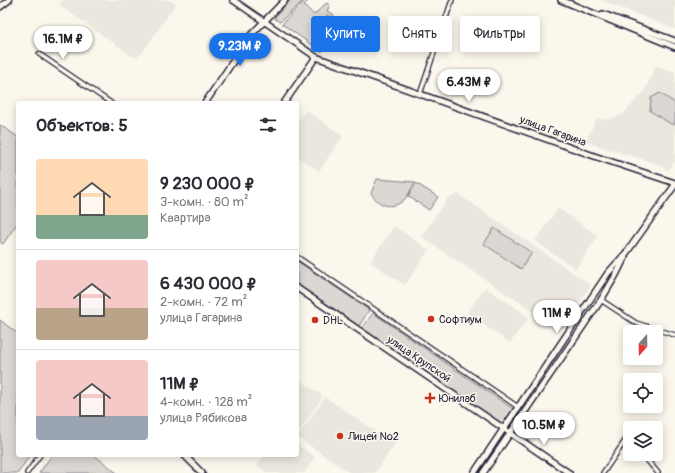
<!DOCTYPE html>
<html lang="ru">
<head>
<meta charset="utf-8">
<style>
  :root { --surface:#fff; --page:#f7f7f7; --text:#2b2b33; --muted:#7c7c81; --line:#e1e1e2; --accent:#1a73e8 }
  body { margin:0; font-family:Pangolin,sans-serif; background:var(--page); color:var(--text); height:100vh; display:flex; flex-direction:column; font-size:15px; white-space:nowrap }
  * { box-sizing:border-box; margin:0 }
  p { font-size:13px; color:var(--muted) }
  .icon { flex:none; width:22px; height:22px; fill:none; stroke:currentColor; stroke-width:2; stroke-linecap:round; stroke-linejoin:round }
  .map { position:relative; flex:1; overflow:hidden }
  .drawer { position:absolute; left:16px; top:101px; width:283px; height:356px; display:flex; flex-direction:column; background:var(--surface); border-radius:4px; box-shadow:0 2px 10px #0003 }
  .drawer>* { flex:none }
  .banner { position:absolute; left:311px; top:16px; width:304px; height:36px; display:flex; gap:8px }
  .needle { width:26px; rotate:200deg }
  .controls { position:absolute; left:623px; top:325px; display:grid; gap:8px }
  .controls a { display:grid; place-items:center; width:40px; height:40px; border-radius:4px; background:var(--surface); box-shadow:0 2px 10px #0003; font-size:20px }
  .price { position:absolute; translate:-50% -34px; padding:0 9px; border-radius:14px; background:#fff; color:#222; font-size:13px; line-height:26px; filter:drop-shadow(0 1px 2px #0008) }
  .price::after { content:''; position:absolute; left:50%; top:24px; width:12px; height:9px; margin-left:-6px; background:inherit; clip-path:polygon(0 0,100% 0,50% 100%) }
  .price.on { background:var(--accent); color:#fff }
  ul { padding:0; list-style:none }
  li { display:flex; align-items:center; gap:12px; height:100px; padding:0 20px }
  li+li { border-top:1px solid var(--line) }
  li span { display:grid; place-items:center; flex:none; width:112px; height:80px; border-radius:4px; color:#555 }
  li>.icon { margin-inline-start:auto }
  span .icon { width:48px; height:48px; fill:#fffc; stroke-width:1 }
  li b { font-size:17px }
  h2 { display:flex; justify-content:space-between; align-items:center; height:48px; padding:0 20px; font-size:17px }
  .tag { padding:0 14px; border-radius:4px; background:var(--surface); box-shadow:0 2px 10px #0003; font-size:14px; line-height:36px }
  .tag.on { background:var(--accent); color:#fff }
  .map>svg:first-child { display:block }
  .built { fill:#ebe7df }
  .green { fill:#dbd8d3; stroke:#7e7d87 }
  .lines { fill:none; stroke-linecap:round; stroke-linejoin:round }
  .street-casing { stroke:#22223b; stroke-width:6 }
  .secondary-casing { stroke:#22223b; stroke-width:8 }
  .street { stroke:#fbf7ec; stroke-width:3.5 }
  .secondary { stroke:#fbf7ec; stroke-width:5 }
  .poi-dot { fill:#c8321e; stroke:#fbf7ec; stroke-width:1.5 }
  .labels { text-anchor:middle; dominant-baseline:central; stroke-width:3; stroke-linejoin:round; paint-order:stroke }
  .street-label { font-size:11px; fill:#22223b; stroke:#fbf7ec }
  .poi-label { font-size:11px; fill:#22223b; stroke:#fbf7ec; text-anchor:start }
</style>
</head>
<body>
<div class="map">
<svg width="675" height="473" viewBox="0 0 675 473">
  <rect width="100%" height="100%" fill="#fbf7ec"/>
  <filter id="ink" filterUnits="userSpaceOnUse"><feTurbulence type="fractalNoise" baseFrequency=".025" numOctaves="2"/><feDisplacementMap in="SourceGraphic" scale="8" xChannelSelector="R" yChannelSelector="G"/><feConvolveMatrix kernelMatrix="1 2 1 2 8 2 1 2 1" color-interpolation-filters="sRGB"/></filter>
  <g filter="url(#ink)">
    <g class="built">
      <path d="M63,0H169L176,4L142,53L137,57L132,56L59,5Z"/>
      <path d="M600,0H675V29L603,1Z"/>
      <path d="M656,66L675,72V161L668,171L658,164L585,142L597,118L605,120L622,115L644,92Z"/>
      <path d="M306,110L343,136L319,171L297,156V123Z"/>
      <path d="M458,194L591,285L560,329L421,237L448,198Z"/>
      <path d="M558,208L598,236L576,269L535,241Z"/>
      <path d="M394,226L429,250L405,285L370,262Z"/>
      <path d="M485,287L529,317L510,343L467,313Z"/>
      <path d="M297,378L323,396L297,435Z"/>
      <path d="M325,397L387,439L390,434L398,439L375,473H350L297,437Z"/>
      <path d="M297,444L315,457L304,473H267L257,466L264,455H297Z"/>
    </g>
    <g class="green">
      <path d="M291,0H304L280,22L275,19V17Z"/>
      <path d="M305,0H309L304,5L314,15L326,3L330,5L327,11L334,15L332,18L327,15L314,31L316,38L322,43V52L282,24Z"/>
      <path d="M660,93L675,103V124H671L650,111L651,98Z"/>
      <path d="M0,125L18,137V222L3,244L0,242Z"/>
      <path d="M377,179L415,182C412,187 408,196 405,199C393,211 378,206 371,193Z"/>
      <path d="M416,183L438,197L429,210L408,196Z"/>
      <path d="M494,228L532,253L521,269L484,244Z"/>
      <path d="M297,261L369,310L359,326L297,284Z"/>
      <path d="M373,313L513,409L503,424L362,328Z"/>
      <path d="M0,320L18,334V455H30L18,473H0Z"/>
      <path d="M52,455H94L117,473H39Z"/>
    </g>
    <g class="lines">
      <g class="street-casing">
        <g id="street">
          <path d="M39,54L111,103"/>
          <path d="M420,94L452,0"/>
          <path d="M297,257L518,407"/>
          <path d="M601,300L636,323L675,335"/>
          <path d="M642,454L658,473"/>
          <path d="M27,473L40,455"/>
          <path d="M603,473L627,438L630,441"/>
        </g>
      </g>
      <g class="secondary-casing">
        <g id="secondary">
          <path d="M233,0L316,57L597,157L675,183"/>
          <path d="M561,0L675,47"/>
          <path d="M0,7L9,0"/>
          <path d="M603,14L675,41"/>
          <path d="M205,103L250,36L285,0"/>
          <path d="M284,103L316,57"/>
          <path d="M297,288L569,473"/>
          <path d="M184,455L202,473"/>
          <path d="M474,473L608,273L627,252L675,185"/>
          <path d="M483,473L601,300L616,275L625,257"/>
        </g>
      </g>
      <use href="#street" class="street"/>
      <use href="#secondary" class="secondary"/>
    </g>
  </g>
  <g class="poi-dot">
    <circle cx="431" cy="319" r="4"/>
    <circle cx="315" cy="320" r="4"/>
    <path d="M428 392h4v4h4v4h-4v4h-4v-4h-4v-4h4z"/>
    <circle cx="340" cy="436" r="4"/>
  </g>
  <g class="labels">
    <g class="street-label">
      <text transform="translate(553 131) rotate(20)">улица Гагарина</text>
      <text transform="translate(419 359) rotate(34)">улица Крупской</text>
    </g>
    <g class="poi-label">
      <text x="439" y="319">Софтиум</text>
      <text x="323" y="320">DHL</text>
      <text x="439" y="398">Юнилаб</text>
      <text x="348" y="436">Лицей №2</text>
    </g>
  </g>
</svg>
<div class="controls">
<a><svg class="needle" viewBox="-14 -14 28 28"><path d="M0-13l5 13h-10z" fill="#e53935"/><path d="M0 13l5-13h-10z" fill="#7c7c81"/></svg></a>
<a><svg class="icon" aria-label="locate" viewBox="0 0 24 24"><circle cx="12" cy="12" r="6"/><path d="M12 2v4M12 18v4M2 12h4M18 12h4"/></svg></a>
<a><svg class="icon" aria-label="layers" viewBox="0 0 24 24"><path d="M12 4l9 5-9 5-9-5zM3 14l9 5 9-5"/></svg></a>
</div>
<b class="price" style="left:63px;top:60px">16.1M ₽</b>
<b class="price on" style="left:240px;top:67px">9.23M ₽</b>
<b class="price" style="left:469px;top:103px">6.43M ₽</b>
<b class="price" style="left:557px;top:334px">11M ₽</b>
<b class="price" style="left:544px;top:446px">10.5M ₽</b>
<div class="banner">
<a class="tag on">Купить</a>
<a class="tag">Снять</a>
<a class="tag">Фильтры</a>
</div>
<section class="drawer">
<h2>Объектов: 5<svg class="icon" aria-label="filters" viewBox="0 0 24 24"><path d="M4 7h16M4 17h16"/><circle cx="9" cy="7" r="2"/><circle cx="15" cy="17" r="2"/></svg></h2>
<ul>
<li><span style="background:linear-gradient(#ffd9b3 70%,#7fa58c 0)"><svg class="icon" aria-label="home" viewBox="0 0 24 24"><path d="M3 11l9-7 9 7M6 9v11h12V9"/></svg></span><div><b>9 230 000 ₽</b><p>3-комн. · 80 m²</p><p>Квартира</p></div></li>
<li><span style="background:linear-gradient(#f6c9c9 60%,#b9a48a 0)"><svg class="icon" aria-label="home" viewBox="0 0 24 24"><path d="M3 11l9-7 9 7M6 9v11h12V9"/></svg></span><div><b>6 430 000 ₽</b><p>2-комн. · 72 m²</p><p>улица Гагарина</p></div></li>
<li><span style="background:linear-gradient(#f6c9c9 70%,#9aa5b1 0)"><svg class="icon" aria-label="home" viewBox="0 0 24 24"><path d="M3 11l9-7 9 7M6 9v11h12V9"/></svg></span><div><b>11M ₽</b><p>4-комн. · 128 m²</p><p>улица Рябикова</p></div></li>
</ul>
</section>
</div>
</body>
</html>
